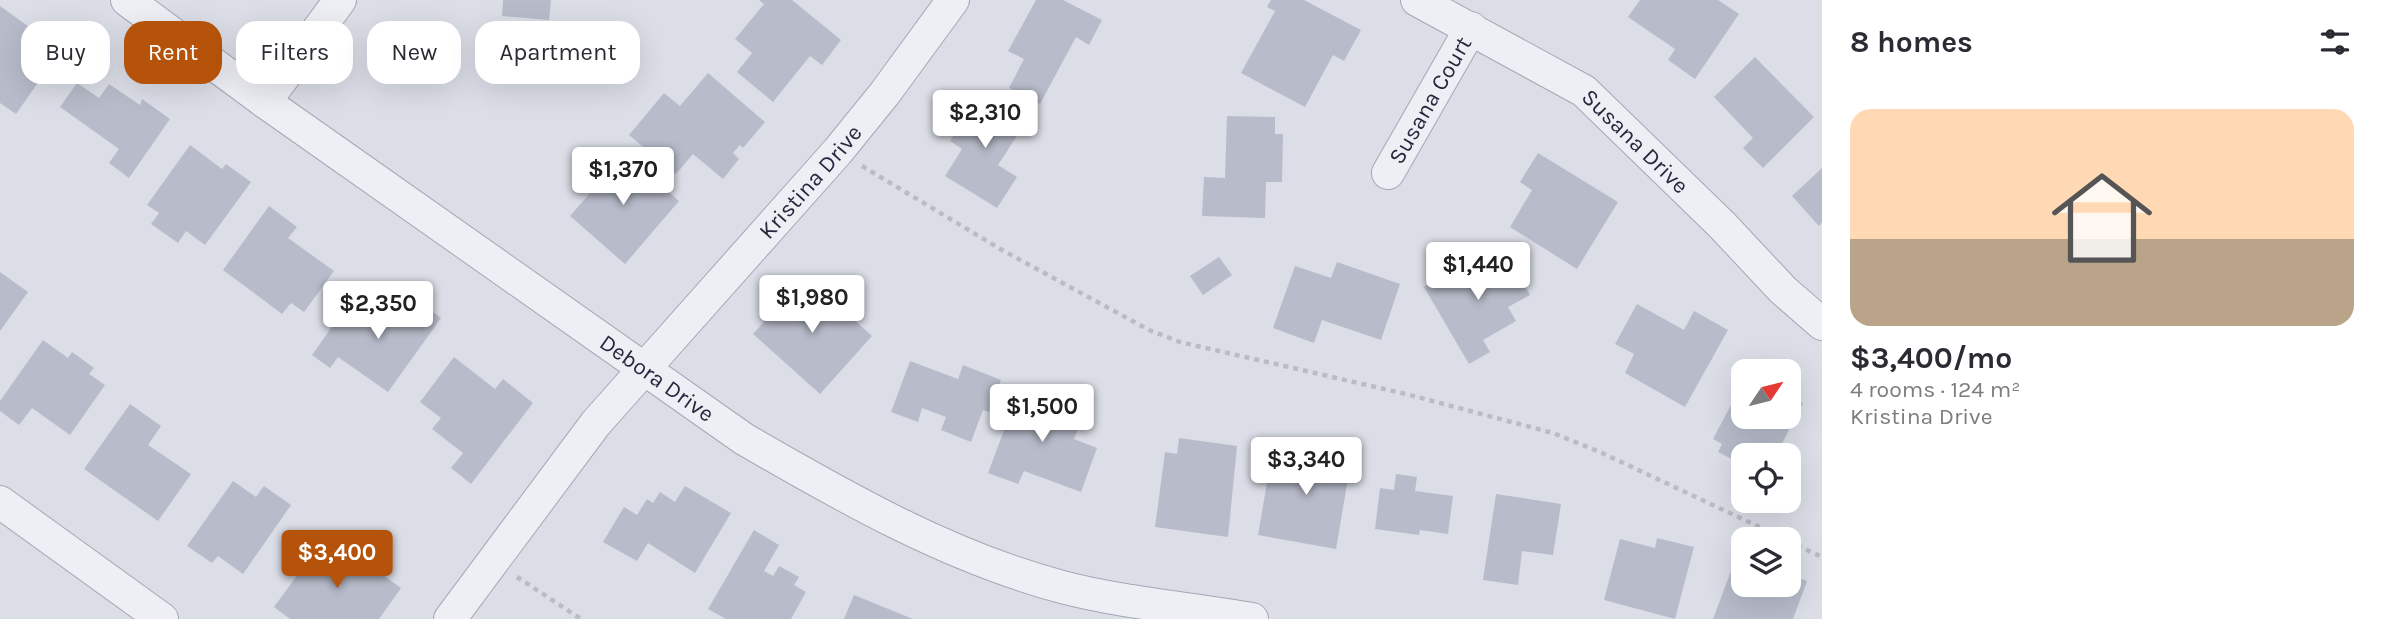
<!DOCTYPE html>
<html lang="en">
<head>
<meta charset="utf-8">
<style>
  :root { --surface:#fff; --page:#f2f2f3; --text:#2b2b33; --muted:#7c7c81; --line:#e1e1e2; --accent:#b45309 }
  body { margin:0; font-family:Karla,sans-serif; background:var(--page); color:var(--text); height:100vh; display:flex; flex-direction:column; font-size:26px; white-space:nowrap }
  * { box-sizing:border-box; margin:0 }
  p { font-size:23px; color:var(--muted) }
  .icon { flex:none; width:38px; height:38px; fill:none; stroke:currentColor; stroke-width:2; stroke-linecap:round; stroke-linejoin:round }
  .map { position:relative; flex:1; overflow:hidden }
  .details { display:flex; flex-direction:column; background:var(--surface); width:560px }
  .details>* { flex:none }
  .banner { position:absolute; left:21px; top:21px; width:665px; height:63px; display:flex; gap:14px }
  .needle { width:46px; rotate:55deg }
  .buttons { position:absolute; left:1731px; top:359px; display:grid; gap:14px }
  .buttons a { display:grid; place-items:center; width:70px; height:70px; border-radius:14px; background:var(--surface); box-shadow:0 7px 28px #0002; font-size:35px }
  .price { position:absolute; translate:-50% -60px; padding:0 16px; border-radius:7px; background:#fff; color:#222; font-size:23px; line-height:46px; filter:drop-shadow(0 2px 4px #0008) }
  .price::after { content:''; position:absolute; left:50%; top:42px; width:21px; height:16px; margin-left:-10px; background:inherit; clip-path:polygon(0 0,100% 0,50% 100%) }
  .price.on { background:var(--accent); color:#fff }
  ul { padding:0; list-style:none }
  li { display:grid; align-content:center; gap:14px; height:371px; padding:0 28px }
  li+li { border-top:2px solid var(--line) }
  li span { display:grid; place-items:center; height:217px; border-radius:21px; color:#555 }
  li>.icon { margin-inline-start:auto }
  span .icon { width:126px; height:126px; fill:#fffc; stroke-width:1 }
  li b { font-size:30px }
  h2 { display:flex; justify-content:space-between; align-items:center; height:84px; padding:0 28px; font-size:30px }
  .chip { padding:0 24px; border-radius:21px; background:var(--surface); box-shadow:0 7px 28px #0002; font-size:24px; line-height:63px }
  .chip.on { background:var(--accent); color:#fff }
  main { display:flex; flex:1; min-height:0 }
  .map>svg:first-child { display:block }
  .building { fill:#b8bcca }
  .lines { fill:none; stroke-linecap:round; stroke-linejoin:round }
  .minor-casing { stroke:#a4a8b4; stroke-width:34 }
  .path { stroke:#b9bcc5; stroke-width:4.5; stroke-dasharray:5 5; stroke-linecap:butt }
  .minor { stroke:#eeeff5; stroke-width:32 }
  .labels { text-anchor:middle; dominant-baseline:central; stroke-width:7; stroke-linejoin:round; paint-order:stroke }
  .street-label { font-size:23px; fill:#24293e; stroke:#eaedf5 }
</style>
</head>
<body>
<main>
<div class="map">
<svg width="1822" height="619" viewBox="0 0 1822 619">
  <rect width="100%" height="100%" fill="#dbdee7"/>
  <g class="building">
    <path d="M503,0H551L549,20L502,16Z"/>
    <path d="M759,0H792L841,40L822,65L810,56L773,102L737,72L752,53L735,39L764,4Z"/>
    <path d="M1036,0H1063L1102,20L1089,45L1076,37L1040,104L1009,88L1024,59L1008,51Z"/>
    <path d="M1271,0H1304L1361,30L1344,61L1333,55L1305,107L1241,73L1275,11L1267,7Z"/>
    <path d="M1640,0H1718L1739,14L1695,79L1668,60L1675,49L1628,17Z"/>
    <path d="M0,6L61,50L16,114L0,103Z"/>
    <path d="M1755,57L1814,117L1763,168L1743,148L1753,138L1714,97Z"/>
    <path d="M708,73L765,122L743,148L740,145L733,153L739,159L723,179L693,154L676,174L629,135L664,93L680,106Z"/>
    <path d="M77,83L99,98L109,84L140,105L142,99L170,119L129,178L109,163L119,149L60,107Z"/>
    <path d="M981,93L1026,122L998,165L1017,177L997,208L945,176L962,149L950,141Z"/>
    <path d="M1227,116L1275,117V134H1283L1282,182H1266L1265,218L1202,216L1204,177L1225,178Z"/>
    <path d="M190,145L222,169L226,164L251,182L205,245L186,231L178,243L151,224L159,213L147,205Z"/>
    <path d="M1538,153L1618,202L1577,269L1510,227L1532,190L1520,182Z"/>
    <path d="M625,154L679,201L625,264L570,216L598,184L588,175L603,157L614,166Z"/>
    <path d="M1822,168V223L1819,226L1792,196Z"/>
    <path d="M269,206L297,227L288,238L334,271L304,312L291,303L282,314L223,270Z"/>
    <path d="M1504,249L1530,295L1508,307L1516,321L1483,340L1490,352L1469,364L1424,287L1450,272L1454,278Z"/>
    <path d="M1219,257L1232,275L1203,295L1190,276Z"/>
    <path d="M1337,262L1400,284L1381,340L1322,320L1314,343L1273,328L1295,266L1331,278Z"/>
    <path d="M0,272L28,292L0,331Z"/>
    <path d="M805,276L872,336L820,394L753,334Z"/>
    <path d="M412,297L441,318L388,392L338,357L330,368L312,355L348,304L361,313L368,303L394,322Z"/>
    <path d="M1637,304L1684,330L1694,311L1728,330L1685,407L1625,373L1634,354L1615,344Z"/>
    <path d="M43,340L68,358L72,352L94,368L89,374L105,385L70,435L32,408L19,425L0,411V401Z"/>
    <path d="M454,357L495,389L503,379L533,403L471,484L451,468L463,453L432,429L441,418L420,402Z"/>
    <path d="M910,361L958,379L963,365L1001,380L989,412L983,410L971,442L941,430L946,417L922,408L918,422L891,412Z"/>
    <path d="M1743,382V416H1788V395L1803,403L1776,455H1743V465L1718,452L1722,444L1713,439Z"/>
    <path d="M1021,385L1045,394L1041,403L1082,419L1074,439L1097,448L1081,492L1024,471L1018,484L988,473Z"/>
    <path d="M130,404L161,426L148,445L191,474L158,521L84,469Z"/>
    <path d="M1179,438L1237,446L1228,537L1155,527L1165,452L1177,454Z"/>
    <path d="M1318,442L1346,447L1342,465L1350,467L1336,549L1258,535L1272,453L1315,460Z"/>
    <path d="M1396,474L1417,477L1415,491L1453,496L1448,534L1420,530L1419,535L1375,529L1380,488L1394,490Z"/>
    <path d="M233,481L256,497L264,486L291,505L243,574L218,556L212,563L187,546Z"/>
    <path d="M685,486L731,513L695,573L648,543L637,561L603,542L624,507L637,515L647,499L653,503L660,492L675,502Z"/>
    <path d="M1496,494L1561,504L1553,555L1522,551L1518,585L1483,580Z"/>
    <path d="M754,530L779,545L764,571L773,576L779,566L799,577L794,585L806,592L791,619H726L708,609Z"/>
    <path d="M1657,538L1694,547L1675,619L1604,600L1620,539L1655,548Z"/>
    <path d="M320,544L349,566L356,556L401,588L379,619H290L274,607Z"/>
    <path d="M1737,555L1743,557V584H1788V574L1807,581L1793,619H1713Z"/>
    <path d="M854,595L913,619H844Z"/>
  </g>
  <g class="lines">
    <g class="minor-casing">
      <g id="minor">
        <path id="s1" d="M127,0L265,102L744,439C844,497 949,557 1062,587C1123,603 1189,608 1252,619"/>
        <path id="s2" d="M1417,0L1584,91L1722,225L1783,290L1822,324"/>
        <path d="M265,102L340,0"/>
        <path id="s3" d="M1388,173L1471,28"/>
        <path d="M0,502L162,619"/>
        <path id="s4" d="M450,619L596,423L838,151L885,93L953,0"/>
      </g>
    </g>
    <g class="path">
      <path d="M862,166L1002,250L1149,330L1180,342L1406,394L1553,433L1600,452L1785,539"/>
      <path d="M1788,541L1822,557"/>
      <path d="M517,577L581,619"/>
    </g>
    <use href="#minor" class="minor"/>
  </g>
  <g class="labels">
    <g class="street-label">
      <text stroke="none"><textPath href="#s3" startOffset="84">Susana Court</textPath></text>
      <text stroke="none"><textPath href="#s2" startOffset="262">Susana Drive</textPath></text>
      <text stroke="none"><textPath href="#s4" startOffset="567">Kristina Drive</textPath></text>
      <text stroke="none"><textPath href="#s1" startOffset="651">Debora Drive</textPath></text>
    </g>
  </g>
</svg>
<div class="buttons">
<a><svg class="needle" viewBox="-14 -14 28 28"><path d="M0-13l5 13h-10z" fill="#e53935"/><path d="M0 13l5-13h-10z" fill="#7c7c81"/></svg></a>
<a><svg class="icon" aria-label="locate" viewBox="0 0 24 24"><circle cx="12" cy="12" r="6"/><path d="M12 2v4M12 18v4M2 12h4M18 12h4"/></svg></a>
<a><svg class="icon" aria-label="layers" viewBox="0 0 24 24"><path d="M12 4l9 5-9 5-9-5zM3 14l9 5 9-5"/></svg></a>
</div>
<b class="price" style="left:985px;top:150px">$2,310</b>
<b class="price" style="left:623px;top:207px">$1,370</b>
<b class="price" style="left:1478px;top:302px">$1,440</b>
<b class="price" style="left:812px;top:335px">$1,980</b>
<b class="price" style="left:378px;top:341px">$2,350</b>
<b class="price" style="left:1042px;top:444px">$1,500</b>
<b class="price" style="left:1306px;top:497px">$3,340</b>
<b class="price on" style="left:337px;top:590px">$3,400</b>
<div class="banner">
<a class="chip">Buy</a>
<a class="chip on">Rent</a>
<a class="chip">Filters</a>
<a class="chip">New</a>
<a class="chip">Apartment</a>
</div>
</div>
<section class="details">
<h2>8 homes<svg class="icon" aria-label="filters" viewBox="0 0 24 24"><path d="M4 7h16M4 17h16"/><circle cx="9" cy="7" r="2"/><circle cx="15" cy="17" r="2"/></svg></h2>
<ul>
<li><span style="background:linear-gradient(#ffd9b3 60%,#b9a48a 0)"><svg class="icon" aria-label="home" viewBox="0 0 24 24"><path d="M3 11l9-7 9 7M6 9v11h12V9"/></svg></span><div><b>$3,400/mo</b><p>4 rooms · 124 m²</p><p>Kristina Drive</p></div></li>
</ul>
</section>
</main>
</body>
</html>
